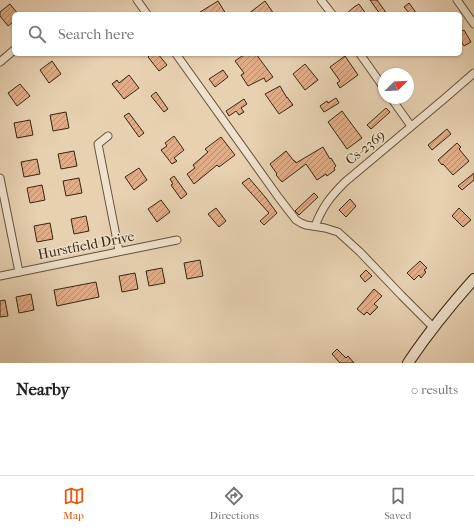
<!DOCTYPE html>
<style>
:root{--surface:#fff;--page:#f6f6f6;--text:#222;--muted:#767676;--line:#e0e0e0;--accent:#ea580c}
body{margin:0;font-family:"IM FELL French Canon",serif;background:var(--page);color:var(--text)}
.compass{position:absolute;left:378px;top:68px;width:36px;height:36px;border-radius:50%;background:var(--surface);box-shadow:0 1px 3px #0004;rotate:66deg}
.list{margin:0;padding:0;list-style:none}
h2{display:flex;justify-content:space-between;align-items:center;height:52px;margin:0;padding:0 16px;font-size:17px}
h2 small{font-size:13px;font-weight:400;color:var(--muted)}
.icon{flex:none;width:22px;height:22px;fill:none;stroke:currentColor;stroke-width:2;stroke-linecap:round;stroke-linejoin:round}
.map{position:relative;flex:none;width:474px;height:363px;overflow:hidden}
.search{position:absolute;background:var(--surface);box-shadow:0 1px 3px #0004;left:12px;right:12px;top:12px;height:44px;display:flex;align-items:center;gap:10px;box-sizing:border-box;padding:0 14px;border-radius:6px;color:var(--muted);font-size:15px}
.sheet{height:112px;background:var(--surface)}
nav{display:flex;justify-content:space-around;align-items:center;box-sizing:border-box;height:56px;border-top:1px solid var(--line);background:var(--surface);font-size:11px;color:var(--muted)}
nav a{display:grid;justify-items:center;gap:2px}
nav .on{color:var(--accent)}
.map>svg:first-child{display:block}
.building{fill:url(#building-hatch);stroke:#3a260f}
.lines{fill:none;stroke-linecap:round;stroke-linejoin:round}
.minor-casing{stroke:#655138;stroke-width:9}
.secondary-casing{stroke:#3a260f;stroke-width:12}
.minor{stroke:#efe1cc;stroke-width:7}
.secondary{stroke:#efe1cc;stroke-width:10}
.labels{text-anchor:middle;stroke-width:3;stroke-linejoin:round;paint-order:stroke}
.street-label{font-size:14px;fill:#3a260f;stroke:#efe1cc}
</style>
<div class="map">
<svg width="474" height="363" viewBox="0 0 474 363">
<defs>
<pattern id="building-hatch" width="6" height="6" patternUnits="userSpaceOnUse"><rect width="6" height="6" fill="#e0ad88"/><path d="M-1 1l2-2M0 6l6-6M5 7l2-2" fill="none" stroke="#b78d6e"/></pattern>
</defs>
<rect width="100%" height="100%" fill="#e7d1b1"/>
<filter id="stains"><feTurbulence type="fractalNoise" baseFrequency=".005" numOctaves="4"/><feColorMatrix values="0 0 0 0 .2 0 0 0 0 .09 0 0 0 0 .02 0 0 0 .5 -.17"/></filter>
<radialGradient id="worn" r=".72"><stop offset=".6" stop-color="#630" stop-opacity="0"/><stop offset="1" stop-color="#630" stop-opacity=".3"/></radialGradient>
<g class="building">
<path d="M370 0H377L387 14H380Z"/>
<path d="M218 1 226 14H197Z"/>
<path d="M265 1 274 14H248Z"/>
<path d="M409 3 417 14H410L404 7Z"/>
<path d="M10 4 18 14H14V21L8 26 0 16V12Z"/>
<path d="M359 4 366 14H346L354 7Z"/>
<path d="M464 30 471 42 464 46 460 40V32Z"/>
<path d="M151 54H158L167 65 159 71 148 57Z"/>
<path d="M245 54H256L273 77 266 82 264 78 248 86 241 75 244 73 235 61Z"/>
<path d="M345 56 358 75 340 88 337 83 340 81 330 67Z"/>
<path d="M52 61 61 74 49 83 40 70Z"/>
<path d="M305 64 318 80 305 90 293 74Z"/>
<path d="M223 70 228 77 215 87 209 79Z"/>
<path d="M129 75 139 88 124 99 112 84 117 80 119 83Z"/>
<path d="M20 84 30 96 17 106 8 93Z"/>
<path d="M280 86 287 98V97L293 105 279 114 265 94Z"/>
<path d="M156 92 168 109 164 112 151 96Z"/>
<path d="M336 98 339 103 324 112 320 106 327 101 328 103Z"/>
<path d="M244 99 247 104 241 108 244 112 239 115 236 111 229 116 226 111Z"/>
<path d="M386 108 390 112 371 129 367 125Z"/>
<path d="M342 111 362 138 347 149 328 122Z"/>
<path d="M66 112 69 128 53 131 50 115Z"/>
<path d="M129 113 144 133 139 137 124 116Z"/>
<path d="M30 120 33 135 17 138 14 123Z"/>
<path d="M447 129 451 134 432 150 428 145Z"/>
<path d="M174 136 184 150 174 158 177 161 172 164 161 150 167 146 165 143Z"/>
<path d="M221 137 235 155 219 167 217 165 194 184 187 174 195 168 193 165 208 152 205 149Z"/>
<path d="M457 143 461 147 459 149 469 161 453 175 443 164 442 165 438 160Z"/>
<path d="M323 147 330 159 331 158 336 166 334 168 335 170 327 176 326 174 317 180 306 164 282 182 276 175 277 174 270 164 286 151 294 161H295L296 163Z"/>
<path d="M74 151 77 166 61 169 58 154Z"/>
<path d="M37 159 40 174 24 177 21 162Z"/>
<path d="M139 168 147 180 134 190 125 177Z"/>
<path d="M474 173V180L462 190 458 186Z"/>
<path d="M174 176 187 194 181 199 171 185 173 184 170 179Z"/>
<path d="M79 178 82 193 66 196 63 181Z"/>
<path d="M249 178 266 198 277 213 264 225 260 221 269 213 242 183Z"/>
<path d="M42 185 45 200 30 203 27 188Z"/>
<path d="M314 193 318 197 299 215 295 211Z"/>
<path d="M350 199 356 206 346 217 339 210Z"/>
<path d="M161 200 170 212 157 222 148 209Z"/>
<path d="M216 208 226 221 219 227 208 214Z"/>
<path d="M459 208 471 220 463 227 452 216Z"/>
<path d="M86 216 89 231 74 234 71 219Z"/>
<path d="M50 223 53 239 37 242 34 226Z"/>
<path d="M200 260 203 276 187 279 184 263Z"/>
<path d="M420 261 427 268 424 270 426 272 421 278 419 275 414 280 407 273Z"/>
<path d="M162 268 165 283 149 286 146 271Z"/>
<path d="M366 270 372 276 365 282 360 276Z"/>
<path d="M135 273 138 289 122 292 119 276Z"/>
<path d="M96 282 99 297 57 306 54 290Z"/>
<path d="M374 289 382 296 374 304 378 307 370 315 367 312 364 315 357 309Z"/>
<path d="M31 294 34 310 19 313 16 297Z"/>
<path d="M5 300 8 316 0 317V301Z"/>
<path d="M337 349 346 358 348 356 354 363H340L332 354Z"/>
</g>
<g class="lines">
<defs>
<g id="minor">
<path d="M137 0 147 14"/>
<path d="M321 0 332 14"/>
<path d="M457 0 474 24"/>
<path d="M176 54 279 198 296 220 301 223 306 225 325 228 338 232 360 252 402 296 433 327"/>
<path d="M360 54 384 88"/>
<path d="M0 62 14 50"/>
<path d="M391 98 411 126"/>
<path d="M108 136 98 144 119 251"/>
<path d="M0 178 19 272"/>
<path d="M315 226C323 206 330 197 345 182L444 99 474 73"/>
<path d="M0 276 177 240"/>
</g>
<path id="secondary" d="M408 363C428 333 450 306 474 279"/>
</defs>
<use href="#minor" class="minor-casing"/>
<use href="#secondary" class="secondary-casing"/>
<use href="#minor" class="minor"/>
<use href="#secondary" class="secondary"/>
</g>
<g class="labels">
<g class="street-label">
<text transform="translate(365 147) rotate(-39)" y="5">Cs-2369</text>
<text transform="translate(86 245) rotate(-11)" y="5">Hurstfield Drive</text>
</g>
</g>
<rect width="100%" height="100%" filter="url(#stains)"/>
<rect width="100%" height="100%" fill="url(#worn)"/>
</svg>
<svg class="compass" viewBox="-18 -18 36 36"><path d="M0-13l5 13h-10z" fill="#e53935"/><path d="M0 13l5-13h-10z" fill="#767676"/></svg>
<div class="search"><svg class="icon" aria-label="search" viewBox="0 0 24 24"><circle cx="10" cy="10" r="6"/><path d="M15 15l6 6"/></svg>Search here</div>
</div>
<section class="sheet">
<h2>Nearby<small>0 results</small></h2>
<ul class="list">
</ul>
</section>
<nav>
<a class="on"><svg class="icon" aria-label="map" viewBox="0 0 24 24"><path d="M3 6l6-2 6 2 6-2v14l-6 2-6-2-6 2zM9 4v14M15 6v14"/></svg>Map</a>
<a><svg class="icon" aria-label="directions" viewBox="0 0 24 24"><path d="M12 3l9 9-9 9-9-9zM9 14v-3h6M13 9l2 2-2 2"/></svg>Directions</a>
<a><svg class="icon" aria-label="saved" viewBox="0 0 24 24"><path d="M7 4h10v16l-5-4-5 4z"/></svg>Saved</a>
</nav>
